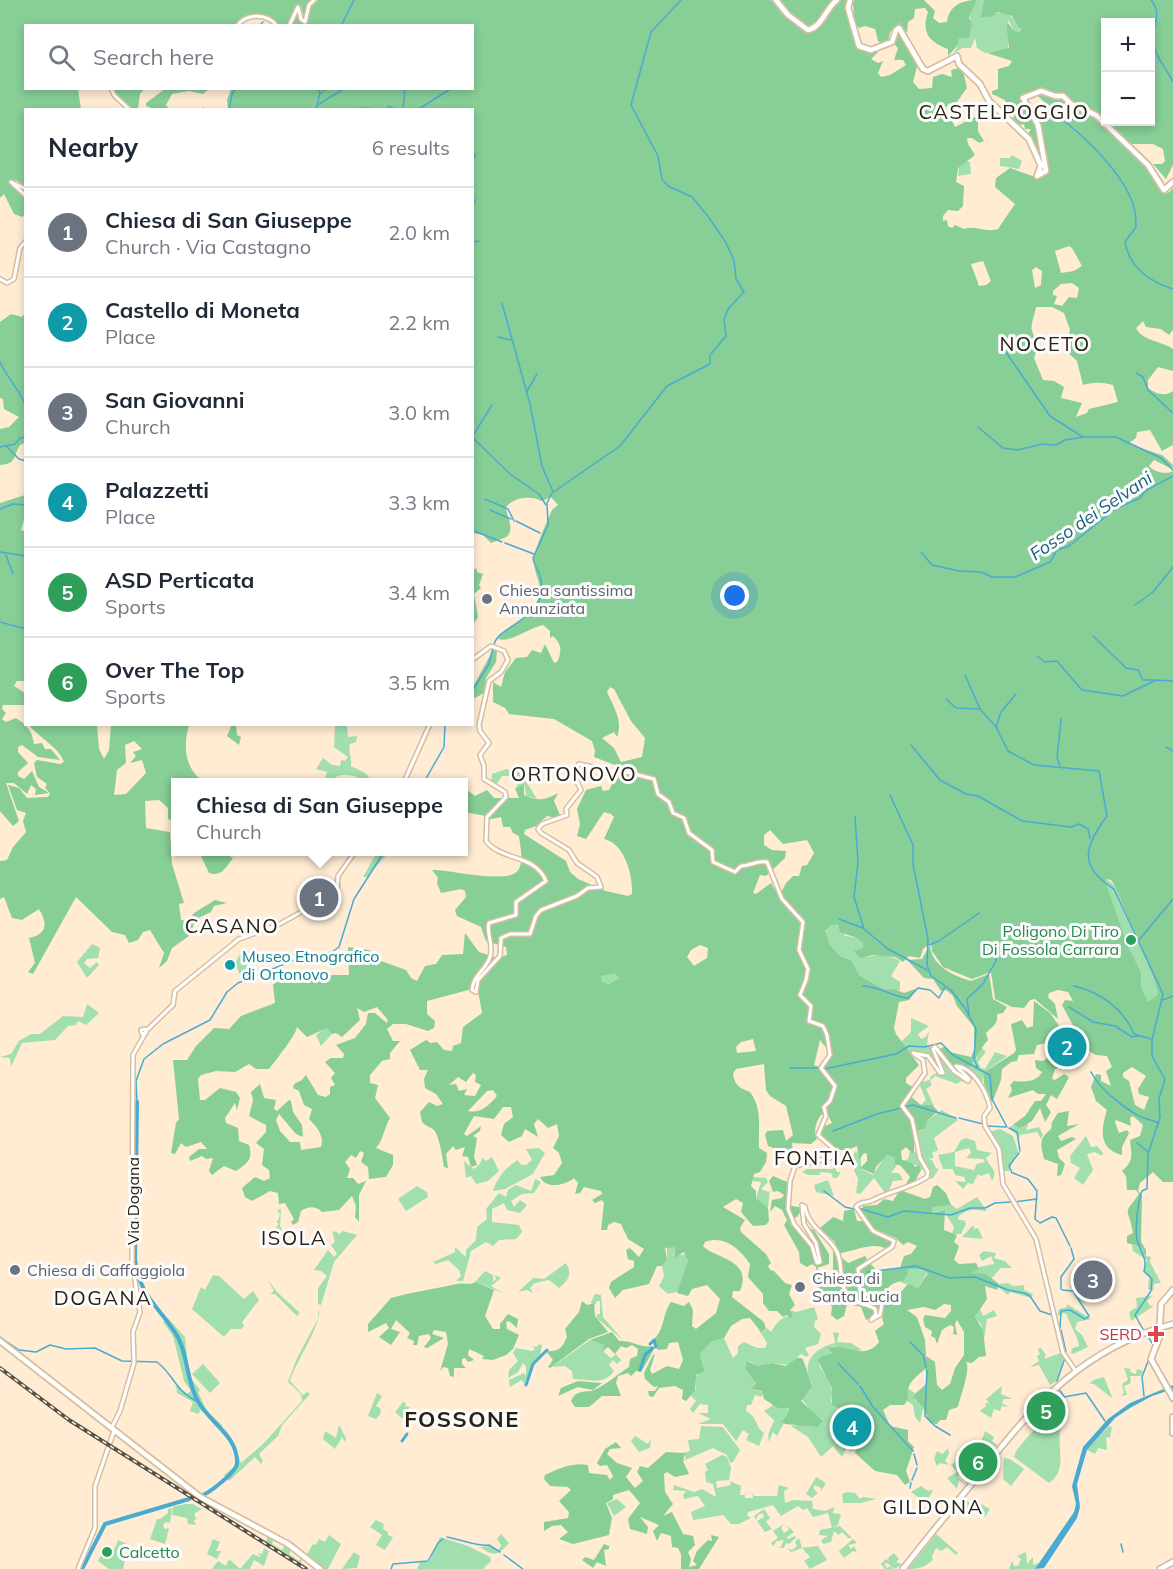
<!DOCTYPE html>
<meta charset="utf-8">
<style>
:root{--surface:#fff;--page:#f6f6f7;--text:#1f2937;--muted:#747a83;--line:#e0e1e3;--accent:#7c3aed}
body{margin:0;font-family:Mulish,sans-serif;background:var(--page);color:var(--text)}
.controls{position:absolute;right:18px;top:18px;display:grid;overflow:hidden;border-radius:0px;box-shadow:0 3px 9px #0003}
.controls button{width:54px;height:54px;display:grid;place-items:center;padding:0;border:0;border-bottom:2px solid var(--line);background:var(--surface);color:var(--text);font:30px sans-serif}
.you{position:absolute;left:735px;top:596px;width:21px;height:21px;margin:-15px;border:4px solid #fff;border-radius:50%;background:#1a73e8;box-shadow:0 0 0 9px #1a73e833}
.badge{display:grid;place-items:center;width:39px;height:39px;border-radius:50%;background:var(--accent);color:#fff;font-size:20px;font-weight:700}
.pin{position:absolute;translate:-50% -50%;border:3px solid #fff;box-shadow:0 2px 6px #0006}
.popup{position:absolute;left:171px;top:778px;width:297px;height:78px;box-sizing:border-box;display:grid;place-content:center;border-radius:0px;background:var(--surface);filter:drop-shadow(0 2px 4px #0005);font-size:20px;white-space:nowrap;color:var(--muted)}
.popup b{font-size:22px;color:var(--text)}
.popup::after{content:'';position:absolute;left:50%;top:100%;margin-left:-12px;border:12px solid transparent;border-top-color:var(--surface)}
.list{margin:0;padding:0;list-style:none}
h2{display:flex;justify-content:space-between;align-items:center;height:78px;margin:0;padding:0 24px;font-size:26px}
h2 small{font-size:20px;font-weight:400;color:var(--muted)}
.list li{display:grid;grid-template-columns:39px 1fr auto;gap:18px;align-items:center;box-sizing:border-box;height:90px;padding:0 24px;border-top:2px solid var(--line)}
.list b{display:block;font-size:22px;white-space:nowrap}
.list p{margin:0;font-size:20px;white-space:nowrap;color:var(--muted)}
.list em{font-size:20px;font-style:normal;color:var(--muted)}
.icon{flex:none;width:33px;height:33px;fill:none;stroke:currentColor;stroke-width:2;stroke-linecap:round;stroke-linejoin:round}
.map{position:relative;flex:none;width:1173px;height:1569px;overflow:hidden}
.search{position:absolute;background:var(--surface);box-shadow:0 3px 9px #0003;left:24px;top:24px;width:450px;height:66px;display:flex;align-items:center;gap:15px;box-sizing:border-box;padding:0 21px;border-radius:0px;color:var(--muted);font-size:22px}
.panel{position:absolute;background:var(--surface);box-shadow:0 3px 9px #0003;left:24px;top:108px;width:450px;height:618px;border-radius:0px}
.map>svg:first-child{display:block}
.green{fill:#a2dfaf;fill-rule:evenodd}
.forest{fill:#87ce97;fill-rule:evenodd}
.water{fill:#4aabd2}
.lines{fill:none;stroke-linecap:round;stroke-linejoin:round}
.stream{stroke:#4aabd2;stroke-width:1.5}
.canal{stroke:#4aabd2;stroke-width:3}
.river{stroke:#4aabd2;stroke-width:4}
.minor-casing{stroke:#d6bfa0;stroke-width:6}
.major-casing{stroke:#d6bfa0;stroke-width:8}
.minor{stroke:#fff;stroke-width:3}
.major{stroke:#fff;stroke-width:4.5}
.rail-casing{stroke:#5b5142;stroke-width:4}
.rail{stroke:#fcfcfc;stroke-width:1.5;stroke-dasharray:4.5;stroke-linecap:butt}
.worship-dot{fill:#6b7280;stroke:#fcfcfc;stroke-width:2}
.leisure-dot{fill:#2e9e5b;stroke:#fcfcfc;stroke-width:2}
.culture-dot{fill:#0f9aa8;stroke:#fcfcfc;stroke-width:2}
.health-dot{fill:#e0444e;stroke:#fcfcfc;stroke-width:2}
.labels{text-anchor:middle;stroke-width:6;stroke-linejoin:round;paint-order:stroke}
.worship-label{font-size:16px;fill:#5b616d;stroke:#fcfcfc;text-anchor:start}
.leisure-label{font-size:16px;fill:#27864d;stroke:#fcfcfc;text-anchor:end}
.culture-label{font-size:16px;fill:#0d838f;stroke:#fcfcfc;text-anchor:start}
.street-label{font-size:16px;fill:#292115;stroke:#fcfcfc}
.health-label{font-size:16px;fill:#be3a42;stroke:#fcfcfc;text-anchor:end}
.water-label{font-size:18px;font-style:italic;fill:#15607b;stroke:#fcfcfc}
.quarter-label{font-size:20px;letter-spacing:1.5px;fill:#292115;stroke:#fcfcfc}
.district-label{font-size:22px;font-weight:bold;letter-spacing:1.5px;fill:#292115;stroke:#fcfcfc}
</style>
<div class="map">
<svg width="1173" height="1569" viewBox="0 0 1173 1569">
<rect width="100%" height="100%" fill="#ffecd3"/>
<g class="green">
<path d="M977 0H984L983 17C988 17 992 14 997 13 1008 11 1021 22 1020 32L1013 30 1009 21 1005 22 1009 29 1008 49 985 53 977 48 975 38 971 48H963L953 53 958 46V39L967 38C971 30 971 23 970 16Z"/>
<path d="M1012 155 1022 161 1019 169 1000 166V158H1010Z"/>
<path d="M965 161 970 162 971 174 958 176 959 166Z"/>
<path d="M335 725H347L348 737 357 736 356 742 350 744C348 752 352 758 351 766 357 770 370 772 370 782 361 781 357 774 343 775 333 775 333 785 319 779L325 778 327 772 316 769 323 758 332 765 340 766 341 760 345 761 348 757 334 747Z"/>
<path d="M506 769 521 773 537 799 526 796 525 786 516 787 520 782 512 776H502L496 785 491 782 492 774Z"/>
<path d="M377 852H389L367 877H363Z"/>
<path d="M1107 879 1115 886 1155 982 1158 994 1148 1002 1141 987V972L1127 944 1104 881Z"/>
<path d="M832 925H836L845 936 855 937 863 943V948L854 952 869 957C876 953 894 956 900 961L891 976 900 982V990H885L859 975 852 961 840 956 830 945 825 932Z"/>
<path d="M92 944 100 948 98 958 87 959 84 963 90 968 97 962 99 965 87 978 77 962Z"/>
<path d="M243 950H248L250 971 240 975 235 963Z"/>
<path d="M615 972 619 978 609 984 601 981 600 976Z"/>
<path d="M87 1004 99 1013 86 1025 78 1021 76 1025 68 1026 55 1040 22 1043 11 1067 10 1058 0 1057 11 1054 19 1041 31 1034H40L63 1016 83 1017Z"/>
<path d="M911 1018 929 1026 918 1034 921 1039 926 1037 929 1031 927 1045 931 1047 941 1072 930 1056 914 1050 910 1054 901 1042 911 1032Z"/>
<path d="M327 1027 332 1034 321 1046 316 1035Z"/>
<path d="M981 1047 986 1052 978 1062 981 1068 985 1069 995 1052 1007 1056 983 1073 982 1086 968 1069 976 1060Z"/>
<path d="M935 1048 949 1069 969 1084 961 1081 957 1084 935 1076 930 1081 932 1085 926 1089 934 1106 921 1105 926 1100 919 1083 930 1080 931 1076 938 1072 944 1073Z"/>
<path d="M942 1110 958 1120 934 1138 938 1150 932 1153 934 1157 929 1160H932L936 1168 939 1169 932 1179 929 1178 928 1167 920 1158 916 1130 921 1131 928 1120Z"/>
<path d="M1029 1121 1026 1130 1039 1127 1043 1135 1041 1139 1037 1132 1020 1135 1018 1143 1017 1135 1009 1128 1014 1124Z"/>
<path d="M1000 1129 1013 1136 1019 1154 1015 1156 1009 1171H1003L1000 1151 989 1132Z"/>
<path d="M1086 1136 1091 1147 1097 1146 1103 1153 1102 1156 1095 1152 1087 1154 1093 1170 1083 1185 1074 1178 1080 1168 1071 1163 1070 1156Z"/>
<path d="M966 1138 975 1141 977 1150 992 1153 986 1158C989 1167 999 1170 992 1181L989 1173 980 1176 978 1174 973 1184 968 1183 963 1189 955 1181 966 1182 964 1177 955 1175 953 1169H943L938 1155 954 1152 961 1140ZM969 1148 971 1153 966 1158 983 1159 985 1162 977 1164 974 1170 955 1166V1152Z"/>
<path d="M539 1148 545 1153 533 1174 505 1189 493 1191C497 1178 507 1166 518 1160L521 1165H526L532 1160 526 1149Z"/>
<path d="M856 1151 861 1159V1169L873 1175 886 1155 895 1158 897 1165 891 1173H899L903 1180 893 1181 889 1191 885 1193 874 1178 860 1194 856 1193 858 1179 854 1170 858 1165 852 1156Z"/>
<path d="M910 1152H916L925 1168 921 1170V1167L903 1161 908 1159Z"/>
<path d="M492 1157 499 1171 488 1181 476 1184 471 1176 466 1178 464 1161 474 1169 480 1164 482 1158 486 1161Z"/>
<path d="M833 1164 837 1172H841L837 1178H833L831 1173 821 1172 819 1175H808L802 1172 807 1169H833Z"/>
<path d="M753 1177 766 1178 768 1182 761 1189 769 1192 770 1189 768 1208 756 1198 761 1182 752 1181Z"/>
<path d="M535 1179 541 1182 534 1193 522 1194 511 1201 514 1207 520 1200 527 1205 520 1213 507 1210 504 1203 492 1209V1222L519 1225 522 1232 516 1239 499 1240 493 1246 486 1242 471 1251 463 1281H456L461 1276 459 1270 448 1260 436 1264 448 1272 433 1262 455 1252V1247L466 1257V1250L476 1240 477 1227 487 1219 486 1209 499 1193 506 1197 508 1190 516 1185 531 1191Z"/>
<path d="M828 1180 834 1196 816 1192 814 1185Z"/>
<path d="M417 1186 427 1192 428 1197 406 1211 398 1199Z"/>
<path d="M977 1197 987 1211C975 1210 971 1207 959 1216L958 1220H964L966 1224 961 1234H952L954 1227 943 1210 932 1213V1207L949 1203 957 1209Z"/>
<path d="M281 1209 280 1226 284 1234 283 1240 290 1244 276 1246 274 1241 276 1234 272 1232 279 1224 276 1221H278L280 1214 277 1210Z"/>
<path d="M973 1225 974 1229 978 1228 983 1239 962 1237Z"/>
<path d="M332 1231 339 1233 337 1236 343 1231 357 1235 334 1262 321 1305 318 1304V1288L327 1276 321 1271 314 1270 328 1250 334 1257 337 1254 331 1245 335 1242Z"/>
<path d="M1132 1245 1141 1247 1146 1256 1151 1257 1150 1262 1161 1283 1154 1284 1153 1291 1148 1289 1149 1277 1143 1272 1147 1260 1133 1251Z"/>
<path d="M667 1247H675L673 1256 687 1254 688 1264 679 1291 668 1294 659 1286 664 1276 662 1266 667 1260Z"/>
<path d="M984 1251 996 1253 994 1258 1005 1261 1012 1268H1001L991 1279 982 1274 973 1275 971 1271 979 1267 994 1264 991 1256 982 1261 979 1255Z"/>
<path d="M566 1263C573 1275 568 1280 559 1288L549 1280 535 1283 530 1288 533 1293 527 1290 518 1292 533 1278 544 1279Z"/>
<path d="M908 1269 928 1271 918 1288 900 1282 904 1281Z"/>
<path d="M485 1271 493 1275V1282L496 1279 495 1275 501 1278 491 1286 503 1293 475 1282Z"/>
<path d="M213 1275 219 1276 244 1299 253 1291 259 1300 242 1322 244 1326 241 1329H231L224 1337 192 1309 201 1287 205 1290Z"/>
<path d="M268 1280 277 1292 300 1313 297 1316 275 1294H270L274 1291Z"/>
<path d="M1008 1283 1013 1286 1024 1285V1290L1033 1294 1031 1298 1010 1292 1008 1295 998 1287 999 1284Z"/>
<path d="M1082 1286 1087 1292 1081 1291 1083 1296 1096 1297 1090 1301 1081 1299 1088 1307 1077 1298 1078 1292 1073 1290Z"/>
<path d="M595 1294 601 1295 603 1317 623 1340 598 1319 596 1315 600 1314V1301H597L595 1305 591 1302Z"/>
<path d="M1152 1296 1147 1301 1150 1306 1154 1305 1152 1307 1131 1321 1129 1312 1137 1307 1136 1298Z"/>
<path d="M1067 1304 1091 1319 1077 1322 1075 1329 1082 1335 1088 1347 1073 1354 1070 1352 1073 1350 1070 1349 1079 1346C1078 1336 1070 1326 1067 1315L1064 1313 1057 1316 1059 1309 1067 1307Z"/>
<path d="M814 1307 818 1319 815 1321 814 1327 821 1334 818 1344 805 1348 809 1355 806 1357 801 1354 789 1365 772 1363 757 1366 749 1361 745 1365 756 1382 751 1389 763 1392 762 1397 755 1395 751 1405H747L746 1411C758 1417 755 1427 764 1433L759 1446 746 1440 749 1434 743 1430 736 1441 723 1424H698L711 1419 698 1413H708V1405L700 1404 693 1413 690 1409 696 1401 691 1396 696 1389 695 1377 705 1369 700 1354 711 1342 724 1338 733 1358 738 1353V1346L744 1342 757 1348H765L767 1343 759 1330 765 1331 767 1328 771 1332C777 1322 781 1317 793 1315L790 1310 796 1312Z"/>
<path d="M980 1309 983 1316 994 1310 997 1316 987 1319 984 1339 981 1324 975 1318Z"/>
<path d="M318 1311H319C320 1328 296 1361 290 1381L303 1395 307 1392 310 1394 282 1425 278 1436 259 1454 263 1461 261 1464 255 1457 229 1481 224 1475 234 1467C238 1455 230 1440 221 1432L224 1428 232 1439 241 1463 263 1444 302 1401 301 1394 288 1382 297 1358 318 1319Z"/>
<path d="M168 1318 185 1337 189 1376 200 1390 198 1392 207 1411 223 1426 219 1430 201 1410 198 1414 190 1411 193 1402 177 1393 176 1385 187 1394 191 1391 184 1381 173 1336 163 1322Z"/>
<path d="M833 1332 839 1333 837 1342 851 1343 862 1350 851 1352 834 1346 829 1348 832 1353 820 1357 819 1365C825 1377 836 1387 831 1401 838 1412 854 1418 861 1431L860 1440 849 1443 856 1452 846 1449 842 1457 833 1446 821 1457 808 1437 791 1426 804 1424 812 1427 822 1419 815 1416 801 1398 812 1384C801 1363 812 1349 835 1343Z"/>
<path d="M590 1340 604 1345V1352L611 1358 616 1354 621 1360 617 1364 613 1360 609 1365 614 1371C604 1386 588 1379 573 1379L572 1371 565 1366 552 1367Z"/>
<path d="M540 1344 542 1345 540 1356 533 1364 524 1384 522 1380 510 1387 509 1380 524 1373 526 1376V1366L523 1363 518 1372 508 1378 509 1370 518 1361 513 1353 516 1348 532 1351 535 1349 532 1345 536 1347Z"/>
<path d="M1040 1347 1046 1355 1044 1359 1061 1353 1064 1358 1057 1381 1050 1385 1039 1365 1030 1367 1039 1361 1037 1356 1040 1354 1038 1350Z"/>
<path d="M203 1364 220 1383 210 1393 192 1374Z"/>
<path d="M1124 1368 1131 1369 1130 1372 1136 1374 1137 1369 1143 1371 1141 1376H1130L1131 1383 1124 1386 1127 1395 1121 1396 1124 1393 1122 1384 1128 1380Z"/>
<path d="M1104 1377 1112 1397V1398L1094 1384H1090L1093 1380Z"/>
<path d="M1002 1386 1001 1394 1012 1399H1004L1002 1403 1009 1407 1002 1406 1000 1411 994 1409 991 1418 980 1411 986 1406 985 1403H989L986 1399Z"/>
<path d="M907 1388 915 1393 914 1399 923 1408 920 1423 915 1417 913 1405 907 1401Z"/>
<path d="M377 1393 382 1396 376 1406 380 1408 381 1413 376 1419 368 1416Z"/>
<path d="M403 1402 406 1403 405 1406 410 1407 407 1411 413 1414 404 1420 395 1412Z"/>
<path d="M772 1402 778 1408 786 1407 790 1412 777 1436 773 1432 769 1442 768 1435 774 1420 764 1411 772 1406Z"/>
<path d="M1046 1410 1062 1425C1054 1443 1070 1469 1049 1483L1014 1457 1016 1451 1041 1421Z"/>
<path d="M339 1425 346 1438 345 1442 342 1437 335 1449 323 1439 325 1431 336 1438Z"/>
<path d="M701 1426 723 1427 740 1450 733 1462 730 1463 727 1455 713 1448 683 1461 686 1458 683 1453 690 1451 688 1440 699 1439Z"/>
<path d="M1109 1426 1112 1427 1110 1438 1106 1437 1107 1450 1098 1448 1095 1454 1087 1450Z"/>
<path d="M985 1431 994 1437 992 1441 997 1445 992 1451 980 1445Z"/>
<path d="M635 1436 648 1444 651 1439 650 1448 639 1452 631 1441Z"/>
<path d="M948 1448 949 1454 945 1461 949 1465 940 1463 937 1466 934 1459 937 1451 943 1454Z"/>
<path d="M722 1455 727 1457 731 1468 729 1480 716 1481 717 1488 731 1485 730 1481 741 1486 740 1495H745V1498H753L752 1492 754 1496H777L779 1485 789 1488 784 1491 785 1503 793 1500 812 1501 813 1509 825 1511 834 1507 833 1513 841 1514 838 1525 832 1528 828 1513 813 1517 807 1508 803 1510 798 1506 781 1516 773 1505 748 1512 747 1515 751 1518 739 1524H731L723 1515 693 1520 691 1512 705 1506 698 1496 684 1499 683 1495 686 1491 673 1490 674 1485 694 1492 702 1489 716 1497 713 1484 706 1482 705 1472 708 1470 705 1464Z"/>
<path d="M1004 1458 1010 1459 1024 1469 1011 1486 1003 1479Z"/>
<path d="M957 1460 966 1470 961 1471 958 1477 966 1485 959 1480 957 1489 947 1478 957 1472 951 1465Z"/>
<path d="M816 1477 826 1483 821 1491V1488L815 1485 813 1488 818 1493 812 1498 806 1494Z"/>
<path d="M921 1486 928 1491 933 1490 926 1503 911 1492Z"/>
<path d="M847 1492 855 1493 860 1499 863 1497 876 1499 861 1503H843L842 1494Z"/>
<path d="M965 1498 974 1508 979 1503 990 1509 985 1517 968 1508 962 1501Z"/>
<path d="M617 1499 626 1507 614 1516 607 1503Z"/>
<path d="M185 1504H193L202 1509 195 1513V1518L198 1517 194 1521 196 1525 188 1524 187 1518 172 1515 173 1507Z"/>
<path d="M172 1508 170 1523 165 1522 163 1526 165 1529 169 1528 165 1544 150 1539 157 1519H160L168 1513V1509Z"/>
<path d="M764 1509 770 1518 766 1522 772 1529 765 1532 757 1521 764 1517 763 1513 758 1515 756 1520 754 1516Z"/>
<path d="M376 1520 384 1524 383 1529 388 1532V1535L393 1537 385 1550 376 1545 382 1535 370 1527Z"/>
<path d="M784 1524 781 1528 784 1533 789 1530 787 1525 794 1532 787 1537 788 1539 795 1536 796 1538 789 1544 786 1543 784 1548H780L784 1540 777 1541 773 1546 771 1543 778 1538 773 1531Z"/>
<path d="M840 1526 852 1538H848L842 1532 838 1535 834 1531 831 1542 823 1544 821 1540 828 1536 819 1535 820 1530Z"/>
<path d="M501 1534 509 1543C498 1556 494 1557 480 1547L489 1546 498 1551 501 1545 497 1539Z"/>
<path d="M936 1534 958 1553 956 1555 947 1547 941 1551 936 1548 932 1556 933 1560C924 1567 920 1569 908 1569Z"/>
<path d="M329 1535 341 1544 328 1569H322L306 1556 313 1544 316 1545 319 1539 325 1542Z"/>
<path d="M268 1536 274 1538 272 1544 282 1550 286 1544 292 1548 289 1554 299 1561 302 1557 301 1563 309 1569 259 1539 266 1541Z"/>
<path d="M440 1537 468 1546 490 1557 491 1561 483 1569H417L420 1562H429Z"/>
<path d="M799 1538 802 1548 818 1546 827 1560 810 1569 804 1561 810 1557 802 1548 791 1552 787 1548 792 1550 797 1546 795 1542Z"/>
<path d="M213 1539 220 1542 216 1551H221L217 1559 207 1554Z"/>
<path d="M853 1539 857 1543 848 1545 851 1549 854 1546 857 1552 853 1551 844 1558 839 1551Z"/>
<path d="M118 1540 127 1544 123 1553 126 1556 123 1569H109L98 1561 106 1546 114 1550Z"/>
<path d="M264 1548 269 1551 264 1566 254 1560 250 1569H240L253 1554 261 1557 258 1553 262 1554Z"/>
<path d="M354 1552 360 1556 357 1568 342 1569Z"/>
<path d="M1026 1552 1027 1564 1033 1557V1565L1040 1563 1035 1569H1009L1012 1561 1014 1566H1018L1021 1559 1017 1556Z"/>
<path d="M894 1553 899 1559 896 1562 902 1564 895 1569 887 1563 884 1564 887 1568 891 1566 893 1569H885L881 1564 886 1559 889 1561 888 1558Z"/>
<path d="M229 1559 240 1569H212L218 1561 226 1566Z"/>
</g>
<g class="forest">
<path d="M0 0H311L305 20 301 7 297 6 288 25H278C268 11 245 10 235 26H26V88L78 89 81 109 26 110 25 186 16 180 8 182 25 197V215L22 217 14 214 4 194 0 198Z"/>
<path d="M318 0H771L782 14 809 32 816 30 840 0H847L846 9 855 46 863 51 878 52 871 59 878 63 883 61 878 73 881 77 890 75 906 65 903 60H894L898 48 895 45 898 30 918 63 913 82 919 89 932 88 933 77 942 74 952 77 951 70 959 68 964 75 967 88 954 106 949 103 946 108 955 127 975 117 981 118 982 121 978 122V131L984 141 979 143 972 138H967L968 144 975 155 958 168 956 182 964 186 963 206 958 211 948 210 943 216V221L947 220 948 226 952 228 955 225 964 229C975 225 985 233 998 229L1015 204 995 187 996 178 1010 168 1038 178 1046 174 1047 161 1037 116 1046 104 1038 96 1039 93C1090 103 1136 148 1164 192L1168 193 1173 188V330L1169 335 1161 329 1146 327 1143 321 1136 328C1142 341 1162 341 1173 349V371L1158 367 1148 380V388C1156 394 1165 397 1173 391V445L1162 451 1150 430 1137 432 1136 438 1130 442 1131 445 1162 455 1173 465 1172 469 1154 460 1149 466C1154 472 1166 475 1173 471V1182H1163L1153 1172 1140 1183 1138 1191 1142 1195 1141 1242 1146 1250V1256L1141 1247 1127 1243V1236L1133 1233C1128 1205 1122 1217 1139 1194L1136 1190H1127L1126 1176 1122 1171C1135 1160 1131 1154 1130 1140L1140 1136 1143 1125 1133 1116 1130 1118 1131 1126 1116 1120 1115 1122 1119 1133 1127 1130 1129 1133 1122 1147V1155C1098 1149 1101 1129 1107 1110L1096 1101 1091 1087 1096 1074 1101 1075V1081L1111 1086 1106 1071 1112 1067 1107 1056 1096 1055 1074 1042 1075 1029 1062 1005 1065 1000 1073 1001 1068 992 1058 990 1049 993 1048 997 1055 1004 1058 1019 1035 999 1030 1000 1024 1008 1012 1007 995 999 991 972 972 979 943 967 932 951 931 943 923 949 920 958 909 956 903 962 895 957 873 955 860 958 854 951 863 948V943L855 937 841 933 837 925H832L825 931 830 945 840 956 852 961 859 975 885 990 895 989 904 993 918 988 909 1000 899 1002 894 1028 896 1034 919 1065 906 1078V1083L913 1087 910 1096 921 1105H932L938 1111 928 1120 924 1129 914 1132V1152L912 1153 906 1147 901 1151 902 1160 912 1163 915 1167 920 1165 921 1170 914 1183 905 1186 910 1177 901 1166 895 1164V1158L887 1155 876 1167 874 1174 860 1168 867 1161V1154L864 1153 859 1160 857 1146 847 1150H838L821 1138 823 1127 832 1123 826 1111 824 1116 822 1114C816 1120 813 1132 817 1139L811 1144 792 1143 793 1152H784L768 1146 765 1135 767 1131 783 1130 786 1141 793 1135 786 1106 770 1096 766 1090 764 1064 736 1069 733 1074C735 1085 739 1088 750 1092 763 1109 758 1130 759 1148L767 1153 766 1162 760 1172 754 1174 751 1186 756 1191V1198L768 1208 769 1221 766 1225 753 1226 741 1212 743 1203 736 1199 723 1207 745 1220 740 1228 741 1232 766 1254 771 1263 768 1266 770 1270 774 1271 785 1283 792 1285 789 1294 795 1305 790 1310 793 1315 791 1319 787 1315 783 1317 777 1311H769L763 1303V1294L748 1277 750 1264C739 1248 724 1235 705 1242L703 1246C715 1259 753 1259 740 1291H733L732 1297 764 1322 766 1329 761 1332 750 1318 742 1319 731 1326 724 1338 711 1342 700 1354 705 1371 696 1375 695 1391 686 1401 682 1399 683 1390 675 1386 659 1388 653 1397 649 1396 648 1391H655L658 1386 654 1387 645 1379 644 1373 653 1355 655 1354 650 1370 652 1374 667 1366 679 1369 683 1360 678 1342 669 1343 667 1349 658 1350 654 1339C665 1329 662 1314 671 1302L684 1306 689 1302 693 1310 692 1326 696 1329 716 1313 720 1299 707 1285 692 1289 688 1296 677 1293 688 1261 684 1252 674 1258 675 1247 665 1248 667 1260 662 1266H657L649 1284 623 1290 615 1298 609 1288 611 1282 634 1267V1261L628 1259 626 1250 630 1248 639 1257 644 1249 628 1239 621 1224 614 1222 608 1225 607 1230H601L604 1203 602 1200 595 1203 592 1200 602 1194 601 1191 584 1187 580 1193 575 1194 578 1183 574 1178C566 1185 546 1190 540 1177L554 1175 562 1163 559 1153 553 1148 559 1136 557 1124 548 1128 538 1119 534 1124 538 1137 525 1129 522 1136 509 1142 501 1135 504 1124 513 1117 511 1107H503L494 1119 474 1116 464 1134 467 1136 481 1126 480 1131 473 1136 477 1138 474 1157 477 1165 471 1167 468 1157 462 1156 465 1147 456 1150 453 1146 446 1154 448 1168 444 1167C443 1159 439 1135 434 1130 431 1127 425 1126 422 1122L420 1112 429 1102 437 1106 443 1104 436 1094 425 1088 424 1079 428 1070H420L410 1050 426 1040 431 1043 437 1042 444 1050 452 1051 453 1046 461 1043 463 1027 482 1013 478 991 472 989 427 1001V1014L435 1021 434 1028 428 1031 406 1024H393L387 1029 393 1041H400L390 1053V1059L382 1061 370 1075V1083L378 1085 375 1098 390 1118C384 1128 383 1141 376 1148L393 1155V1165L386 1177 369 1179 368 1167 361 1162 364 1153 360 1151 356 1158 351 1155 345 1162 350 1169 347 1178H353L358 1184 366 1181 359 1195V1222L355 1217 356 1206 352 1196 339 1210 322 1212C316 1206 309 1206 301 1211L298 1222 293 1225 291 1222 294 1219 285 1203 279 1204 278 1193 270 1191 252 1201 245 1197 242 1188 255 1177 264 1181 270 1178 269 1170 262 1165 264 1149 256 1143 266 1132V1125L249 1116 253 1100 251 1092 260 1084 264 1098 276 1100 274 1109 277 1111 289 1100 291 1101 293 1112 302 1125 303 1137 296 1134 279 1114 276 1120 280 1131 290 1142H300L301 1150 321 1147C325 1136 316 1126 309 1119L312 1109 304 1105 299 1091 293 1088 294 1084 302 1080 306 1075 318 1095 326 1097 330 1094V1087L335 1085 331 1078 335 1073 325 1062 331 1058H343L344 1054 336 1045 355 1038 366 1024 368 1013H375L387 1023 388 1020 377 1007 364 1012 357 1008 360 1020 342 1037 336 1033 332 1034 327 1028 307 1037 297 1027C296 1035 276 1060 269 1069H256L249 1064 235 1072 216 1071 201 1075 198 1079 200 1100H205L220 1088 236 1092 240 1098 237 1110 235 1103 225 1118 226 1123 238 1128 239 1141 249 1145C253 1159 248 1163 236 1171L224 1166 212 1175 209 1171 213 1158 206 1159 202 1156 190 1161 189 1157 199 1149H207L201 1142 186 1147 181 1143 175 1154 171 1153 176 1123 179 1119 173 1060H187L196 1046 214 1028 229 1029 241 1016 275 1003 273 985 276 982 311 975H349L348 947 369 950 381 961 406 970 411 978 417 981 425 966 436 964 442 955 463 954 465 933 479 952 498 958 507 955 506 947 486 941 481 927 457 916 455 910 466 897 465 891 461 889 441 893 437 883 438 878 432 870C449 869 511 886 519 869 524 859 520 846 519 836L513 833 510 827H503L501 817 487 820 508 798H519L515 788 524 785V795C538 802 545 800 558 793L554 801 560 815 556 818 547 816 536 826 525 830 524 834 566 861 570 872 578 879 606 891 628 896 632 894C633 874 624 843 604 839L614 817 611 814 604 812 586 839 577 836 580 824 577 809 586 790 601 786 603 791 609 790 615 779 626 775 630 767 615 765 594 757 595 751 592 741 554 719 509 714 505 708 493 702V682L501 687 505 672 516 658 527 657 532 650 541 653 545 644 554 663 557 662C562 652 562 644 553 636L550 638V631L543 625C529 628 510 643 498 639 506 624 527 623 535 606 546 586 535 580 534 562 533 551 547 522 552 510L558 505 551 497 542 501C531 495 514 497 506 507 506 516 517 532 504 538 500 540 495 541 491 543L483 535 473 533 472 110 228 109 227 100 231 89 472 88V26L291 25 298 9 301 22 306 23 310 8ZM1069 246 1072 248 1082 266 1074 271 1061 273 1055 251ZM983 261 991 281 986 285 979 286 971 264ZM1036 267 1042 271 1041 285 1035 288 1032 270ZM1072 283 1079 288 1077 298 1069 297 1062 306 1054 304 1057 296 1053 295V291L1061 284ZM1036 307H1052L1064 313 1070 330 1066 351 1077 361 1083 385C1094 382 1101 382 1113 385L1118 402 1089 409 1087 413 1076 417 1082 403 1061 398 1064 387 1054 381 1043 380 1034 358C1040 343 1037 346 1032 331 1030 325 1035 314 1036 307ZM1139 480 1143 482 1139 495 1130 500 1123 489 1126 486 1132 488ZM610 687 614 689 631 721 645 738 642 757 621 762 614 748 602 738 614 732 617 737C623 720 614 708 607 692ZM770 830 783 844 807 840 814 853 807 865 802 866 799 876H793L786 883 779 897 771 883 756 894 753 893 760 875 766 876 785 858 786 851 772 850 764 845V835ZM1107 879 1111 880 1115 886 1155 982 1158 994 1148 1002 1141 987V972L1127 944 1105 881ZM700 945 708 948 707 958 694 966 687 957 691 950ZM615 973 619 978 609 984 601 981V976ZM753 1039 756 1051 737 1053 736 1047 741 1042ZM820 1040 832 1055 822 1068 814 1065ZM1132 1067 1146 1076 1138 1089 1139 1094 1149 1097 1144 1110 1135 1105 1129 1081 1123 1077V1073ZM473 1073 476 1075 475 1082 481 1085 475 1096 464 1095 467 1089 459 1091 456 1084 449 1085 458 1077 466 1082ZM493 1090 497 1096C489 1105 481 1114 468 1111L487 1091Z"/>
<path d="M779 0H835L810 28 780 4Z"/>
<path d="M853 0H924L935 11 933 18 939 23 947 22C949 6 961 0 977 0L969 18 972 23 969 38 958 39V45L948 56V49C929 42 921 32 928 12L925 8 915 9 914 18 908 22 907 33 899 23 890 32 888 41 882 44 878 41 875 29 865 26 859 28 854 22Z"/>
<path d="M984 0H1173V165L1166 179 1153 164H1162L1165 161 1163 149 1153 144H1130L1106 122H1150V22H1106L1105 121 1091 110 1043 88 1022 94 1021 98 1035 118 1042 159 1028 134 1031 129H1025L1024 124 1020 125 1013 119 1015 113 1006 107 1005 100 992 94V91L998 89V69L1009 66 1012 61 987 53 1009 48 1006 20 1013 30 1019 32 1021 30 1012 16 998 12 990 17H981Z"/>
<path d="M112 89H144L140 94 138 109H132Z"/>
<path d="M165 89V88L209 89 203 94 189 91 172 94 166 105 169 109H154L146 106V103Z"/>
<path d="M25 313V443L20 445C13 456 17 464 0 465V429L9 427 19 417 4 409 3 399 0 398V322L11 314 22 317Z"/>
<path d="M25 495V516L21 530 26 532 25 681H17L14 686 25 693V705H3L2 709 6 713 2 719 6 722 16 718C28 726 32 731 34 744L42 743 45 749H51L60 760 38 757 22 745 18 747V752L28 763 18 772V776L24 779 32 771 39 787 49 793 35 795 36 789 31 785 27 794 14 783H6L19 821 13 826 0 811V503Z"/>
<path d="M476 568 477 572 483 574 479 585 481 588 474 594 478 617 473 625V570Z"/>
<path d="M493 650 497 651 496 662 486 678 484 693 473 699 474 685Z"/>
<path d="M232 724 236 725 237 735 241 737 239 745 227 736Z"/>
<path d="M29 725H97L99 749 104 759 109 750 111 725H189C183 746 184 768 204 782H175V822L168 819V808L159 800 145 801 146 828 170 832 172 864 184 903 179 904 181 920 188 921 194 913 215 900 227 903 214 906 211 912 196 919 189 936 172 948 167 961 159 968 164 953 150 930 143 932 138 940 129 943 125 935 112 932 76 897 33 974 28 972 35 963 29 938C47 934 48 924 39 909L22 920 12 918 4 897 0 899V861L7 860 13 847 26 832 23 821 26 813 17 810 8 785 19 788 27 798 48 797 50 793 45 788 47 784 37 777 34 763 37 760 60 764 64 762C58 746 39 738 29 725ZM134 741 142 749 133 752 136 756 130 763 142 760 146 773 126 794 114 795 117 770 126 763 125 745Z"/>
<path d="M463 787 475 796 487 790 494 798H504L486 816 464 812Z"/>
<path d="M199 852H222L233 858C226 867 222 877 209 873Z"/>
<path d="M930 945C931 965 953 976 971 981L989 974 993 999 1007 1007 1003 1013 997 1014C998 1025 993 1026 986 1033L988 1040C979 1049 977 1060 968 1069L955 1065 967 1079 950 1065 940 1049 944 1047 950 1052 971 1057 974 1050V1027L957 1006 953 996 946 990 941 991 933 979 924 978 907 960 922 959Z"/>
<path d="M1034 1001 1050 1013 1062 1030 1051 1042 1037 1045 1034 1054 1019 1055 1017 1061 1011 1062 1002 1069 1001 1080 992 1103 984 1084 983 1073 1014 1053 1016 1050 1011 1024 1022 1020 1027 1028 1033 1026Z"/>
<path d="M1058 1051 1069 1064 1055 1069 1052 1079 1055 1080 1064 1074 1069 1077C1067 1081 1059 1096 1057 1099L1051 1095 1046 1105 1051 1112 1045 1122 1040 1108 1032 1121 1019 1128 1014 1124 1025 1116 1035 1101H1041L1046 1094H1038L1033 1090 1008 1098 1012 1090 1010 1085 1014 1081C1025 1082 1037 1082 1042 1072L1036 1068 1035 1060 1043 1061Z"/>
<path d="M1069 1111 1067 1126 1079 1124 1058 1136 1061 1141 1072 1137 1076 1139 1057 1150 1059 1158 1065 1164 1061 1175 1057 1176 1058 1164 1044 1159C1041 1144 1038 1140 1051 1129L1052 1122 1058 1113Z"/>
<path d="M773 1176 787 1182V1205L803 1208 797 1217 790 1218 791 1226H794L807 1242 811 1233 809 1228 814 1230 829 1254V1264L817 1268 826 1281 833 1277V1249L835 1242 820 1228 833 1217 843 1221 844 1211 854 1209 857 1221H865L870 1228 893 1241 887 1249C874 1241 854 1251 841 1253L840 1256 848 1263 865 1256 867 1259 857 1270C857 1291 863 1295 880 1305L878 1315 866 1320 861 1307 847 1304 844 1316 837 1320 831 1315 832 1306 821 1302 816 1267 812 1264 807 1267 800 1263 799 1252 784 1225 787 1220 782 1210 775 1206 770 1212 772 1200 782 1198 784 1195 778 1191 773 1192 769 1181Z"/>
<path d="M937 1185 946 1193 951 1205 932 1207V1213L945 1210 944 1230 957 1235 954 1242 959 1246 954 1260 959 1264 976 1263 979 1269 971 1273 986 1274 999 1284 997 1290 985 1286 987 1299 975 1317 983 1330 986 1356 979 1357 972 1363 966 1362C971 1369 960 1397 958 1407L949 1410 946 1420H940L937 1424 930 1423 923 1408 913 1397C919 1386 932 1388 925 1369 913 1380 906 1383 908 1399L904 1405H890L883 1410 890 1426 908 1430V1441L914 1447 906 1471 910 1482 905 1485 897 1475 875 1471 855 1453 856 1449 849 1443 860 1440 861 1431 847 1413 832 1405V1388L818 1361 820 1357 832 1353 828 1348C845 1342 864 1362 879 1342L875 1331 884 1324C880 1317 885 1311 883 1303L862 1291 859 1269 869 1262 877 1271 900 1268 904 1256 911 1254 917 1246 908 1242 903 1245 896 1238 872 1228 862 1210 863 1206 877 1205 884 1199 893 1201 900 1190 925 1199 930 1197 933 1187ZM909 1269 923 1270 928 1273 918 1288 908 1284 893 1301 885 1299C886 1286 892 1282 904 1281ZM944 1304 951 1305V1311L945 1318 925 1315 923 1319 925 1327 932 1331 931 1336 935 1338 937 1344 942 1330 950 1325 954 1327 953 1334 957 1335 955 1324 957 1320 964 1332V1355L955 1368 950 1384 942 1390 937 1385 935 1362 926 1356 925 1340 917 1317 907 1310 924 1307 935 1310Z"/>
<path d="M475 1282 494 1290 485 1316 493 1329H500V1324L508 1314 518 1319 517 1328 509 1321 506 1322 507 1329 519 1335 513 1349 506 1355 493 1360 482 1359 484 1356 469 1349 468 1355 474 1360 468 1362 465 1358 462 1359V1364L466 1368H454V1377L450 1376 448 1368 443 1367 440 1371 448 1344 446 1332 434 1330 432 1334 444 1338 427 1348 424 1347 431 1338 429 1334 419 1336 417 1345H413L414 1341 407 1338 410 1333 396 1320 391 1329 400 1332 391 1345 379 1337 389 1328 386 1323 368 1332V1324L391 1298C412 1292 434 1289 457 1284 464 1282 469 1286 475 1282Z"/>
<path d="M582 1301 587 1305 594 1303 595 1316 608 1332 589 1339 550 1368 548 1367 553 1360 546 1351C559 1352 562 1348 567 1337L565 1329 579 1312Z"/>
<path d="M612 1332 619 1341C632 1340 640 1348 652 1346L653 1351 641 1372 636 1371 631 1376 628 1373 618 1376 616 1383 621 1396H602L589 1407H575L571 1401C575 1391 582 1392 591 1391 599 1390 621 1372 629 1367L630 1359 637 1356 638 1349 632 1345 626 1348 621 1346 615 1354 608 1347 603 1351 604 1345 590 1340Z"/>
<path d="M797 1358H802C807 1368 808 1376 812 1386L801 1401 823 1421 817 1427 785 1424 782 1422 789 1412 788 1408H778L764 1399 762 1391 751 1389 756 1383 745 1368 747 1361 757 1366 772 1363 786 1366Z"/>
<path d="M578 1381 602 1383 593 1390 578 1387 558 1396 561 1388Z"/>
<path d="M616 1442 621 1448 610 1449 607 1454 617 1463 632 1468 626 1477 635 1488 643 1481 637 1472 640 1466 648 1468 666 1452 685 1453 683 1461 689 1474 675 1477 667 1472 664 1474 665 1492 673 1504 663 1516 672 1512 683 1534 693 1536 695 1545 688 1552 691 1559 689 1567 697 1565 693 1561 697 1551 708 1540 712 1541 711 1535 719 1537 699 1569H681V1554L678 1548 672 1547 671 1536 661 1533 657 1541 653 1531 659 1525 640 1517 648 1527 647 1534 630 1529 628 1519 640 1503 629 1490 613 1495V1499L606 1503 612 1518 609 1535 573 1544 559 1539 568 1532 561 1525 552 1526 544 1531V1522L568 1518 569 1512 559 1501 571 1490 568 1487 550 1486 544 1479 545 1475C558 1469 573 1462 588 1465L589 1473 607 1475 610 1480 613 1476 607 1465 600 1466 597 1463 605 1449Z"/>
<path d="M604 1544 609 1546V1549L604 1550 606 1566 597 1562 593 1568 582 1560 585 1557 594 1560Z"/>
</g>
<path class="water" d="M1173 1385V1389L1152 1396 1130 1408 1115 1418 1087 1450 1077 1484 1080 1507 1077 1518 1044 1568 1035 1569 1074 1512 1076 1504 1072 1486 1083 1447 1108 1419 1130 1403Z"/>
<g class="lines">
<g class="stream">
<path d="M1151 0C1163 13 1152 27 1153 42 1155 57 1167 69 1173 82"/>
<path d="M259 26 263 22"/>
<path d="M341 26 354 0"/>
<path d="M321 93 328 88"/>
<path d="M319 104 345 88"/>
<path d="M1039 105C1070 119 1126 174 1134 208 1136 214 1136 221 1136 227L1125 242C1129 267 1150 282 1173 289"/>
<path d="M388 106 397 110"/>
<path d="M202 110 203 108"/>
<path d="M229 110 232 94 236 88"/>
<path d="M316 110 320 93 318 88"/>
<path d="M337 110 369 108"/>
<path d="M403 110 405 88"/>
<path d="M417 110 452 88"/>
<path d="M472 151 475 155 472 161"/>
<path d="M472 194 475 202 472 205"/>
<path d="M472 242 479 241"/>
<path d="M502 303 530 404 542 466 553 492"/>
<path d="M498 337 511 340"/>
<path d="M1003 348 1050 416 1083 437"/>
<path d="M0 362C7 378 21 391 26 407"/>
<path d="M1136 373 1143 377 1148 390 1173 413"/>
<path d="M527 391 537 374"/>
<path d="M978 427 1003 448 1018 450 1042 444 1056 445 1065 440 1083 437H1116L1161 458 1173 470"/>
<path d="M472 437 510 474 539 494 546 505"/>
<path d="M472 437 492 405"/>
<path d="M6 446 19 459 26 461"/>
<path d="M0 447 15 444 20 438 26 437"/>
<path d="M485 499 508 509 514 521"/>
<path d="M0 509 13 504 26 505"/>
<path d="M490 510 511 519"/>
<path d="M516 521 540 533"/>
<path d="M472 530 502 542"/>
<path d="M505 543 534 554"/>
<path d="M0 552 26 556"/>
<path d="M921 552 932 565 959 571 981 572 992 577H1015L1050 562 1057 550 1069 546 1115 509 1140 498 1145 491 1173 476"/>
<path d="M6 555 13 574"/>
<path d="M1135 605 1153 592 1173 567"/>
<path d="M0 622 26 629"/>
<path d="M1093 636 1126 668 1138 670 1143 680H1154"/>
<path d="M494 645C497 625 548 620 541 580 540 572 534 566 533 558L548 525 547 503 552 493 620 446 667 386 710 364V355L726 336 724 320 728 309 744 292 736 279 734 260 725 241 707 215 692 197 668 186 662 179 658 156 631 105 651 32 681 0"/>
<path d="M1037 656 1045 662 1057 661 1082 690 1123 696 1156 680 1173 681"/>
<path d="M965 675 980 709 996 727 1008 751 1034 765 1099 771 1107 816C1084 847 1078 866 1114 889L1163 994 1152 1040V1056L1165 1079 1159 1099 1160 1117 1148 1154 1147 1189"/>
<path d="M472 691 489 664 493 648"/>
<path d="M946 699 956 708 980 709"/>
<path d="M996 727 1001 712 1016 694"/>
<path d="M911 745 940 780 966 794 978 796 1022 821 1071 827 1079 824 1088 829 1090 838"/>
<path d="M1166 747 1173 751"/>
<path d="M1060 766 1057 758 1061 719"/>
<path d="M424 782 444 747 445 724"/>
<path d="M890 795 913 845V864L928 939 927 965 931 976 951 990 965 1008 976 1029 974 1058 978 1069 990 1075 992 1099 1007 1127"/>
<path d="M855 816 858 862 854 897 864 929 888 949 927 970"/>
<path d="M839 919 863 928"/>
<path d="M1139 940 1173 899"/>
<path d="M929 945 939 941 979 913"/>
<path d="M863 986C879 986 892 997 908 998L918 988 930 990 939 998 945 987"/>
<path d="M1074 986C1100 992 1124 1009 1134 1034L1151 1039"/>
<path d="M1163 1000 1173 996"/>
<path d="M1069 1007 1093 1022 1115 1026 1132 1037 1138 1036"/>
<path d="M969 1015 967 999 983 984 996 961V947"/>
<path d="M790 1068H819"/>
<path d="M824 1069 896 1054 909 1046 924 1047 941 1043 953 1055 977 1068"/>
<path d="M1091 1072C1100 1089 1120 1105 1137 1115 1143 1119 1151 1119 1159 1123"/>
<path d="M137 1102 136 1081 144 1059 163 1044 210 1020 227 992 238 983 297 959 332 952 339 947 354 899 384 852"/>
<path d="M959 1118 983 1124"/>
<path d="M987 1126 1006 1127"/>
<path d="M1009 1128 1017 1132 1020 1151"/>
<path d="M833 1131 877 1114 913 1105 956 1118"/>
<path d="M1137 1143 1148 1152"/>
<path d="M1012 1173 1009 1166 1019 1153"/>
<path d="M1013 1173 1028 1179 1037 1191 1035 1219 1040 1223 1052 1217 1056 1218 1070 1246"/>
<path d="M1146 1189 1142 1191C1138 1198 1135 1231 1137 1239 1140 1253 1148 1257 1144 1271L1152 1279 1151 1290"/>
<path d="M824 1191 845 1207 854 1209"/>
<path d="M1015 1202 1037 1199"/>
<path d="M858 1208 888 1217 904 1211 951 1215 970 1208H985L995 1203 1011 1202"/>
<path d="M867 1272 916 1266 949 1278 975 1277 1008 1290 1024 1293 1030 1296 1040 1311 1052 1315"/>
<path d="M1061 1289V1277L1074 1259 1071 1248"/>
<path d="M1062 1290 1072 1291"/>
<path d="M1060 1328 1061 1311 1070 1310 1085 1319 1089 1316 1073 1291"/>
<path d="M1061 1330 1066 1352"/>
<path d="M1144 1331 1135 1315 1151 1291"/>
<path d="M1147 1335 1154 1346"/>
<path d="M0 1337 19 1350 36 1352 50 1345 66 1349 95 1348 122 1361 157 1362C175 1376 173 1389 198 1402"/>
<path d="M910 1342 923 1355 926 1367"/>
<path d="M838 1363 858 1384"/>
<path d="M927 1370 925 1416 935 1426 950 1435"/>
<path d="M1057 1381 1065 1358"/>
<path d="M860 1386 873 1407 913 1451"/>
<path d="M1059 1389 1064 1397 1086 1393 1105 1421"/>
<path d="M1144 1396 1142 1377 1150 1356"/>
<path d="M914 1454 917 1465"/>
<path d="M912 1480 917 1468"/>
<path d="M910 1488 911 1483"/>
<path d="M447 1537C459 1539 478 1547 489 1545L500 1552"/>
<path d="M1121 1544 1123 1552"/>
<path d="M504 1555 523 1569"/>
<path d="M391 1569 393 1564 428 1561 438 1543 443 1539"/>
</g>
<g class="canal">
<path d="M650 1344 654 1340 656 1347"/>
<path d="M640 1370 645 1355 653 1348"/>
<path d="M526 1385 533 1364 547 1350"/>
<path d="M402 1441 407 1434"/>
</g>
<g class="river">
<path d="M137 1102 135 1259C139 1296 158 1305 176 1334 188 1352 186 1382 199 1403 211 1423 238 1437 237 1463 237 1472 209 1493 201 1496"/>
<path d="M82 1569 105 1524 189 1499"/>
</g>
<defs>
<g id="minor">
<path d="M237 26C246 13 267 13 277 26"/>
<path d="M289 26 298 7 301 19 305 22 309 5 314 0"/>
<path d="M111 88 114 95 130 110"/>
<path d="M26 189 11 182 26 196"/>
<path d="M0 279 7 283 14 279 20 248 26 241"/>
<path d="M472 660 491 646 504 651 508 660 501 672 489 681 479 725 480 731 489 743 480 755 484 766V779L505 792 506 797 487 817 486 841C501 861 535 854 546 881L516 902V915L489 923C486 934 494 944 490 957 486 970 473 975 472 990L476 992"/>
<path d="M404 782 430 724"/>
<path d="M476 992 478 980 500 956 501 938 510 934H530L536 916 541 910 577 896 588 888 601 887 597 877 577 863 569 850 541 833 538 829 542 824 567 815 566 809 581 790 573 773 579 764 602 769 615 777 626 772 654 779 658 794 669 802 673 813 684 818 689 833 712 850 713 862 735 872 741 866C751 866 756 860 767 862L782 899 803 922 799 950 808 969 806 980 800 995 811 1006 809 1021 823 1026 827 1035 830 1055 821 1068 835 1086 830 1101 824 1107 826 1116 818 1135 835 1150 830 1158 795 1166 790 1181 788 1209 794 1224 812 1246 817 1263 820 1262 816 1243 804 1224 802 1205 805 1207C809 1229 828 1234 837 1252 844 1267 837 1284 850 1297 857 1305 867 1303 875 1309L876 1314 871 1320 880 1315 882 1304 860 1290 858 1269 892 1247 894 1241 873 1231 856 1207C861 1200 866 1204 873 1200 890 1191 911 1188 927 1177L928 1172 920 1158 912 1119 902 1106 925 1073 923 1060 913 1053 928 1056 940 1073H943L933 1049 935 1047 954 1071 968 1081 969 1079 956 1066C973 1067 987 1092 990 1108L984 1116 985 1126 999 1149 1003 1184 1036 1239 1063 1353"/>
<path d="M145 1029 146 1033 142 1034 141 1030Z"/>
<path d="M1064 1354 1075 1370"/>
<path d="M112 1427 120 1411 134 1363 133 1332 140 1312 132 1262 133 1055 147 1030 173 1005 175 991 239 939 278 925 337 892 338 876 355 852"/>
<path d="M78 1569 95 1528V1486L114 1431"/>
</g>
<g id="major">
<path d="M776 0 788 15 808 30C822 27 826 8 837 0"/>
<path d="M850 0 848 8 859 46 871 50 892 42 896 30 899 28 923 69 928 71 957 56 959 64 980 84 989 101 1029 139 1041 166 1037 176 1046 171 1038 125 1023 98 1041 91 1055 96H1063L1071 104 1096 115 1148 165 1164 190 1173 182"/>
<path d="M1173 1290 1161 1304 1159 1338 1151 1359 1173 1398"/>
<path d="M0 1341 200 1497 288 1544 320 1569"/>
<path d="M1173 1417V1433"/>
<path d="M903 1569C927 1538 953 1507 978 1476 1034 1405 1082 1348 1173 1324"/>
<path d="M1160 1569 1173 1562"/>
</g>
</defs>
<use href="#minor" class="minor-casing"/>
<use href="#major" class="major-casing"/>
<use href="#minor" class="minor"/>
<use href="#major" class="major"/>
<defs>
<path id="rail" d="M0 1368 69 1420 306 1569"/>
</defs>
<use href="#rail" class="rail-casing"/>
<use href="#rail" class="rail"/>
</g>
<g class="worship-dot">
<circle cx="487" cy="599" r="6"/>
<circle cx="15" cy="1270" r="6"/>
<circle cx="800" cy="1287" r="6"/>
</g>
<g class="leisure-dot">
<circle cx="1131" cy="940" r="6"/>
<circle cx="107" cy="1552" r="6"/>
</g>
<circle class="culture-dot" cx="230" cy="965" r="6"/>
<path class="health-dot" d="M1153 1325h6v6h6v6h-6v6h-6v-6h-6v-6h6z"/>
<g class="labels">
<g class="worship-label">
<text x="499" y="596">Chiesa santissima<tspan x="499" dy="18">Annunziata</tspan></text>
<text x="27" y="1276">Chiesa di Caffaggiola</text>
<text x="812" y="1284">Chiesa di<tspan x="812" dy="18">Santa Lucia</tspan></text>
</g>
<g class="leisure-label">
<text x="1119" y="937">Poligono Di Tiro<tspan x="1119" dy="18">Di Fossola Carrara</tspan></text>
<text x="119" y="1558" text-anchor="start">Calcetto</text>
</g>
<g class="culture-label">
<text x="242" y="962">Museo Etnografico<tspan x="242" dy="18">di Ortonovo</tspan></text>
</g>
<g class="street-label">
<text transform="translate(133 1201) rotate(-90)" y="6">Via Dogana</text>
</g>
<g class="health-label">
<text x="1142" y="1340">SERD</text>
</g>
<g class="water-label">
<text transform="translate(1091 516) rotate(-34)" y="6">Fosso dei Selvani</text>
</g>
<g class="quarter-label">
<text x="1004" y="119">CASTELPOGGIO</text>
<text x="1045" y="351">NOCETO</text>
<text x="574" y="781">ORTONOVO</text>
<text x="232" y="933">CASANO</text>
<text x="815" y="1165">FONTIA</text>
<text x="294" y="1245">ISOLA</text>
<text x="103" y="1305">DOGANA</text>
<text x="933" y="1514">GILDONA</text>
</g>
<g class="district-label">
<text x="462" y="1427">FOSSONE</text>
</g>
</g>
</svg>
<div class="controls">
<button>+</button>
<button>−</button>
</div>
<div class="you"></div>
<div class="pin badge" style="left:319px;top:898px;background:#6b7280">1</div>
<div class="popup"><b>Chiesa di San Giuseppe</b>Church</div>
<div class="pin badge" style="left:1067px;top:1047px;background:#0f9aa8">2</div>
<div class="pin badge" style="left:1093px;top:1280px;background:#6b7280">3</div>
<div class="pin badge" style="left:852px;top:1427px;background:#0f9aa8">4</div>
<div class="pin badge" style="left:1046px;top:1411px;background:#2e9e5b">5</div>
<div class="pin badge" style="left:978px;top:1462px;background:#2e9e5b">6</div>
<div class="search"><svg class="icon" aria-label="search" viewBox="0 0 24 24"><circle cx="10" cy="10" r="6"/><path d="M15 15l6 6"/></svg>Search here</div>
<section class="panel">
<h2>Nearby<small>6 results</small></h2>
<ul class="list">
<li><span class="badge" style="background:#6b7280">1</span><div><b>Chiesa di San Giuseppe</b><p>Church · Via Castagno</p></div><em>2.0 km</em></li>
<li><span class="badge" style="background:#0f9aa8">2</span><div><b>Castello di Moneta</b><p>Place</p></div><em>2.2 km</em></li>
<li><span class="badge" style="background:#6b7280">3</span><div><b>San Giovanni</b><p>Church</p></div><em>3.0 km</em></li>
<li><span class="badge" style="background:#0f9aa8">4</span><div><b>Palazzetti</b><p>Place</p></div><em>3.3 km</em></li>
<li><span class="badge" style="background:#2e9e5b">5</span><div><b>ASD Perticata</b><p>Sports</p></div><em>3.4 km</em></li>
<li><span class="badge" style="background:#2e9e5b">6</span><div><b>Over The Top</b><p>Sports</p></div><em>3.5 km</em></li>
</ul>
</section>
</div>
